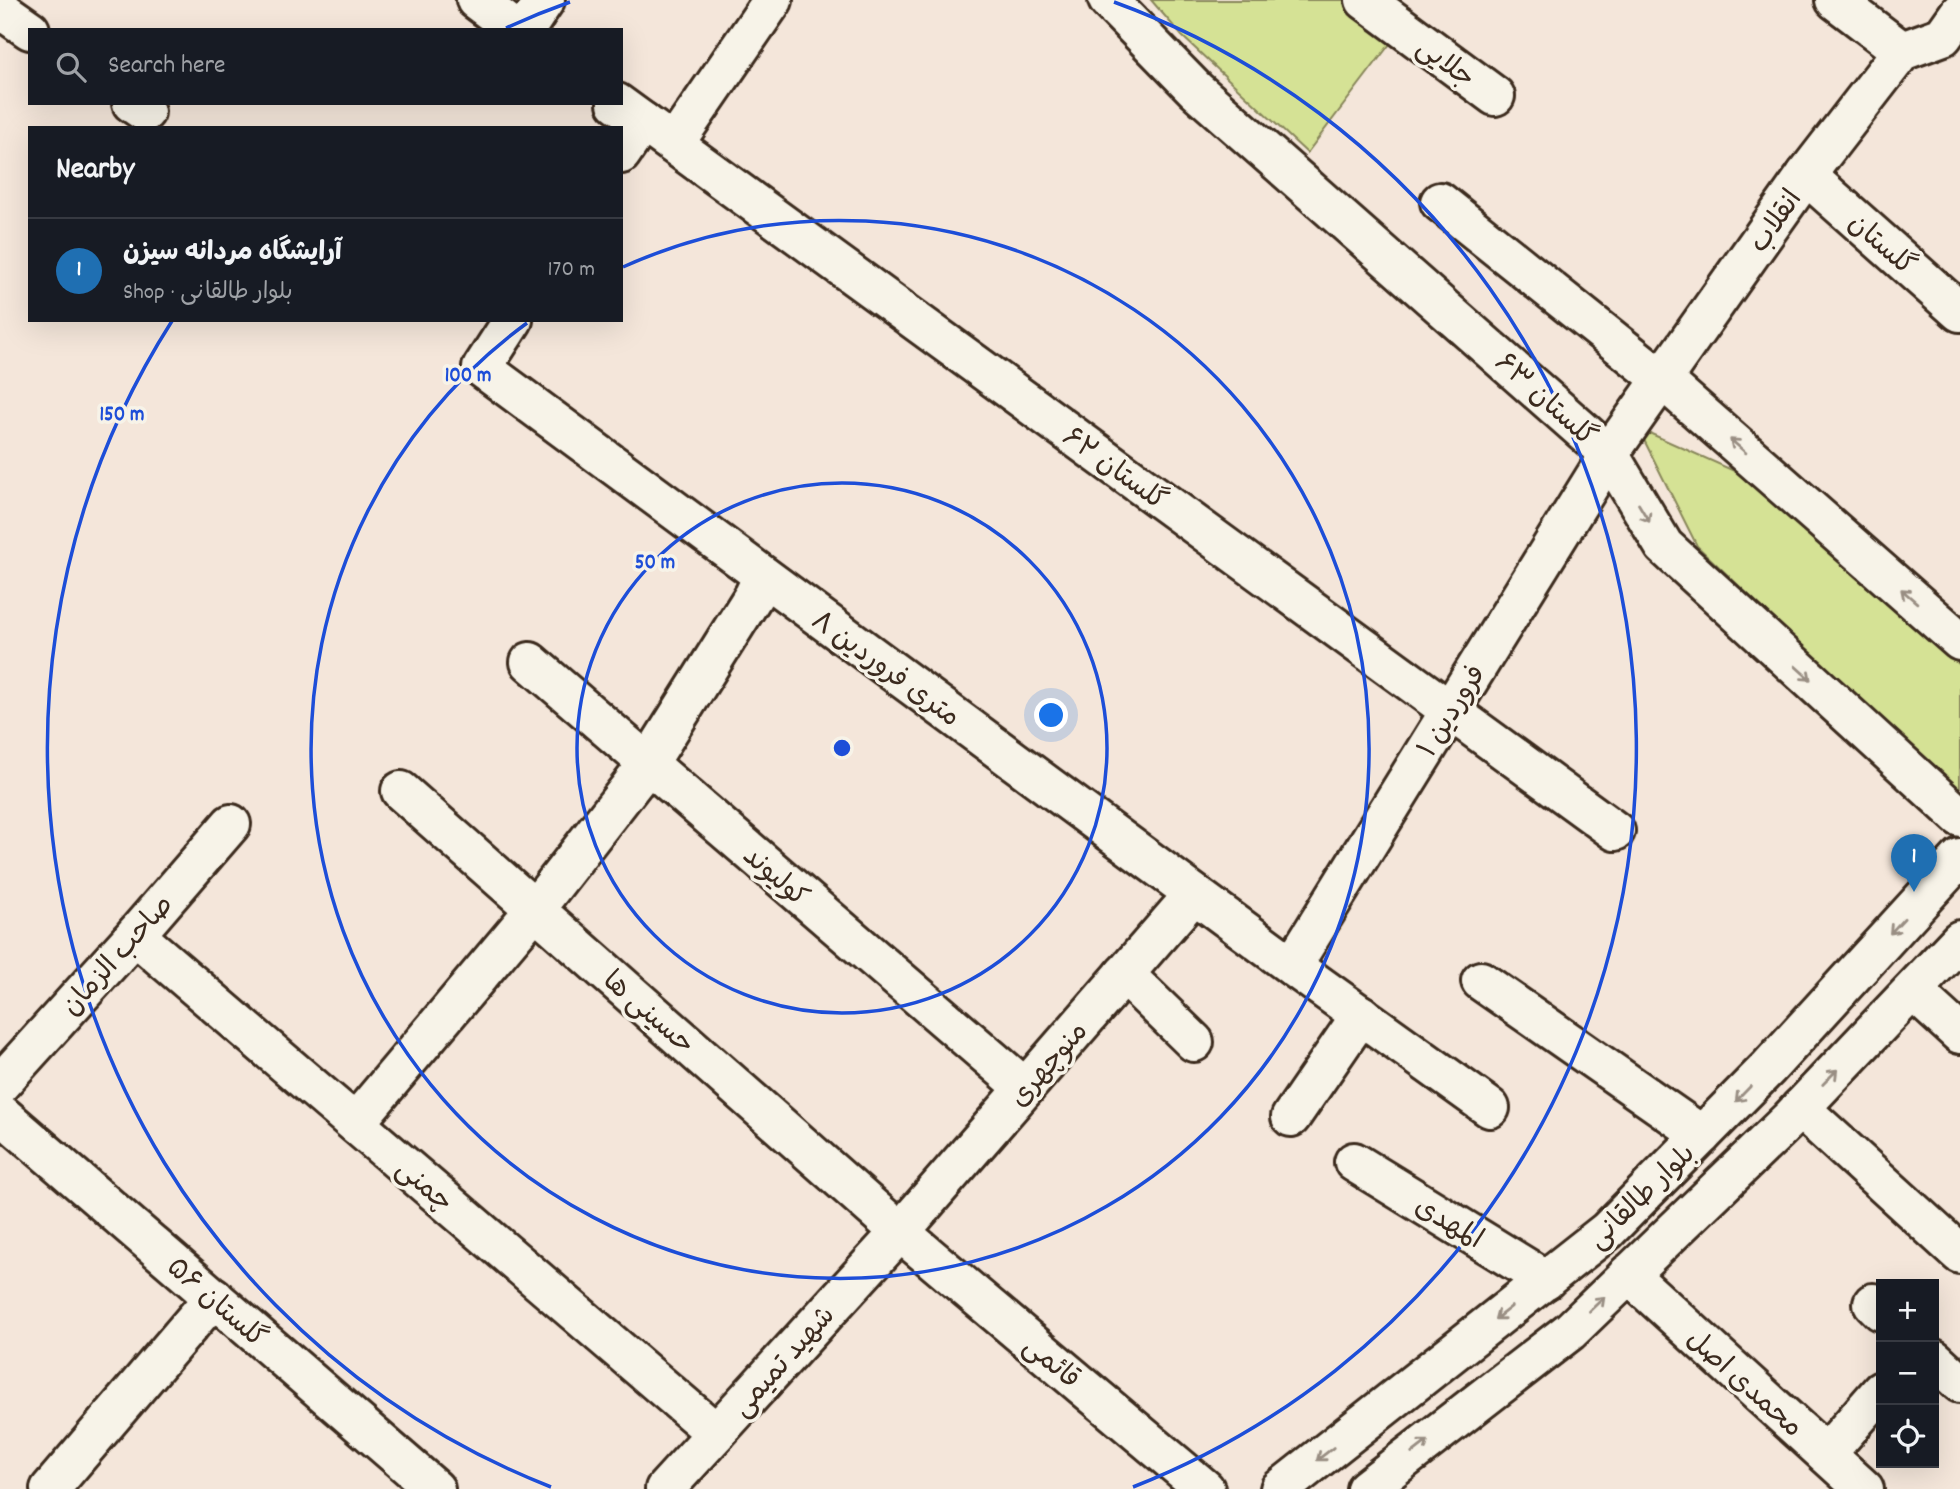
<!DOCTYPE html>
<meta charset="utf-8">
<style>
:root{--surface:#171b24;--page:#242831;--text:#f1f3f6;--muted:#9ea1a6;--line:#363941;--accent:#1f6fb2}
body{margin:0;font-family:Dekko,"Playpen Sans Arabic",sans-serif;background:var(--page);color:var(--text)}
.controls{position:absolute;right:21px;bottom:21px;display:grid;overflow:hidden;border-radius:0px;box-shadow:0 7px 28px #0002}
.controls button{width:63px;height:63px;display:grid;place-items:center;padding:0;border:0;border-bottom:2px solid var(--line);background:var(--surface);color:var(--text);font:35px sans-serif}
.you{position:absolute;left:1052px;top:716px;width:24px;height:24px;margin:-18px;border:5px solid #fff;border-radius:50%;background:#1a73e8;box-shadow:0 0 0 10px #1a73e833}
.badge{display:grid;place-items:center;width:46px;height:46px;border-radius:50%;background:var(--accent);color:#fff;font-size:23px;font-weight:700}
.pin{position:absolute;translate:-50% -58px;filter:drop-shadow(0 2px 4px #0008)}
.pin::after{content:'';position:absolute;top:37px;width:24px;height:21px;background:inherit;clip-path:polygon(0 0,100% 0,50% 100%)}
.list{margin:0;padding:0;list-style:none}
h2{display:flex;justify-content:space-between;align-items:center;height:91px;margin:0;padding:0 28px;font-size:30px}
h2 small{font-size:23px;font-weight:400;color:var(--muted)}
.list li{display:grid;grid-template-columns:46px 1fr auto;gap:21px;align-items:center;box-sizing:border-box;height:105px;padding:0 28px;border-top:2px solid var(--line)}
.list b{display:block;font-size:26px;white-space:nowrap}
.list p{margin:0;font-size:23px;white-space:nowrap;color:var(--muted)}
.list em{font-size:23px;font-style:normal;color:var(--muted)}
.icon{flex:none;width:38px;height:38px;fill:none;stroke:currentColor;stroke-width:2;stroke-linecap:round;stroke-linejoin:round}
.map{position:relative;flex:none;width:1960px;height:1489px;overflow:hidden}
.search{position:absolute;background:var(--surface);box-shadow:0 7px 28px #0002;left:28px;top:28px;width:595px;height:77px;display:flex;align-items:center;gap:18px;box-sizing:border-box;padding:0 24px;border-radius:0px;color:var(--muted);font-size:26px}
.panel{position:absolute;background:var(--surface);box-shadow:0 7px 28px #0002;left:28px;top:126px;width:595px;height:196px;border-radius:0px}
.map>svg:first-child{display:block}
.green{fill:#d5e295;stroke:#88865a;stroke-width:2}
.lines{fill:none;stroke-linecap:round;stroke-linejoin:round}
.minor-casing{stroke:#3b2a1e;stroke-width:44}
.major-casing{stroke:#3b2a1e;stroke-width:44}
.minor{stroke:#f7f3e8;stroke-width:38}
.major{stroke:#f7f3e8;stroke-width:38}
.oneway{stroke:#998e83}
.ring{fill:none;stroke:#1d4ed8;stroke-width:3.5}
.labels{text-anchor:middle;stroke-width:7;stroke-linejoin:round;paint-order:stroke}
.street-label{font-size:28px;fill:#3b2a1e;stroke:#f7f3e8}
.centre{fill:#1d4ed8;stroke:#f7f3e8;stroke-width:3.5}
.ring-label{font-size:21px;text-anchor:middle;font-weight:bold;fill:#1d4ed8;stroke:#f7f3e8;stroke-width:7;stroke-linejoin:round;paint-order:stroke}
</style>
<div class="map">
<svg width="1960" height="1489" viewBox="0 0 1960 1489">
<rect width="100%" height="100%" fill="#f4e6da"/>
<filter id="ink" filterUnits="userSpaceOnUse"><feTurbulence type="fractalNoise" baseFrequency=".0143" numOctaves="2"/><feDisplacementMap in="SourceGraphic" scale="14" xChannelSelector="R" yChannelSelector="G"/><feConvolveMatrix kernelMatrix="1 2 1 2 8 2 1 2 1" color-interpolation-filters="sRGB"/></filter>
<g filter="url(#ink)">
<g class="green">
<path d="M1151 0H1347L1396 36 1307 153 1182 36Z"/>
<path d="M1638 428 1750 478 1960 665V795L1697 546Z"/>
</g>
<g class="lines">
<defs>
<g id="minor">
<path d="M476 0 516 30"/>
<path d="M1108 0 1196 90 1609 454 1664 546 1960 817"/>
<path d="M1365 0 1495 96"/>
<path d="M1835 0 1902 51"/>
<path d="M0 9 30 30"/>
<path d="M525 30 545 0"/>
<path d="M132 103 145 112"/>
<path d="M617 103 1615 831"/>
<path d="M674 144 773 0"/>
<path d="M621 154 643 122"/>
<path d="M1806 175 1960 312"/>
<path d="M1440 202 1663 380 1960 641"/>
<path d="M513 320 482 368 1292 966 1490 1108"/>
<path d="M530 662 1025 1088"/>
<path d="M401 791 900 1232 1205 1489"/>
<path d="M135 935 716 1433"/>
<path d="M1292 966 1609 454 1806 175 1902 51 1943 36 1960 12"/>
<path d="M1124 974 1194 1042"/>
<path d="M1481 981 1702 1135"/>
<path d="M1913 991 1960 1034"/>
<path d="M0 1084 135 935 231 824"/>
<path d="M1800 1108 1960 1254"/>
<path d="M0 1113 435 1489"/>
<path d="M1291 1117 1361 1015"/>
<path d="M355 1123 535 909 648 764 754 595 763 576"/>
<path d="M1354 1162 1546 1280"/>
<path d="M1628 1274 1864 1489"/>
<path d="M1873 1303 1881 1311"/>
<path d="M1934 1359 1960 1383"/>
<path d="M1826 1454 1881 1391"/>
<path d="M50 1489 214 1297"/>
<path d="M665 1489 900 1232 1194 894"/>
</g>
<g id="major">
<path d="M1280 1489 1607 1231 1769 1067 1960 858"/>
<path d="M1366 1489 1570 1331 1790 1119 1960 940"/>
</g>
</defs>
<use href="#minor" class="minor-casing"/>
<use href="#major" class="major-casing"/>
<use href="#minor" class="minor"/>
<use href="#major" class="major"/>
</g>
<defs><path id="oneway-shaft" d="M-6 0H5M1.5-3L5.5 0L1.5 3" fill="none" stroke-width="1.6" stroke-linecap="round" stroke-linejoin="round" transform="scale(1.75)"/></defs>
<g class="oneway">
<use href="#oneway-shaft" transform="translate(1738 446) rotate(-139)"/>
<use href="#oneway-shaft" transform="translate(1644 513) rotate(59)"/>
<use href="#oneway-shaft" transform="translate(1909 596) rotate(-139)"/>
<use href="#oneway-shaft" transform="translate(1803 673) rotate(42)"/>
<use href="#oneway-shaft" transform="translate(1897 926) rotate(133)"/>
<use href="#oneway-shaft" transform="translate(1830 1077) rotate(-46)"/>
<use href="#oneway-shaft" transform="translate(1743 1094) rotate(134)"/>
<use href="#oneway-shaft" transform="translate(1597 1304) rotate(-44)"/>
<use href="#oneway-shaft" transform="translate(1503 1313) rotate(142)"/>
<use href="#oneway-shaft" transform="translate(1420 1447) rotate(-38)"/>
<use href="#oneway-shaft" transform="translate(1325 1454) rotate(142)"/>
</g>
</g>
<g class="ring">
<circle cx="842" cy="748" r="265"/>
<path d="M623 267A529 529 0 1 1 527 323"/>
<path d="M551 1487A794 794 0 0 1 172 321M506 28A794 794 0 0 1 570 2M1114 2A794 794 0 0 1 1133 1487"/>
</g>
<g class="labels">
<g class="street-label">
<text transform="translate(1447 61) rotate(36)" y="10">جلایی</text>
<text transform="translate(1774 220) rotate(-55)" y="10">انقلاب</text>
<text transform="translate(1883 243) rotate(41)" y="10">گلستان</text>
<text transform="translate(1547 398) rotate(42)" y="10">گلستان ۶۳</text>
<text transform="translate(1116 467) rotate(36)" y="10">گلستان ۶۲</text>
<text transform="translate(887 667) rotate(36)" y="10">۸ متری فروردین</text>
<text transform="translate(1450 710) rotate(-58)" y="10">فروردین ۱</text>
<text transform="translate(777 875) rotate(41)" y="10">کولیوند</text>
<text transform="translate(116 954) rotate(-48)" y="10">صاحب الزمان</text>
<text transform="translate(650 1011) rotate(41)" y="10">حسینی ها</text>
<text transform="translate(1047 1063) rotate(-49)" y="10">منوچهری</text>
<text transform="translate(426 1184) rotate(41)" y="10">چمنی</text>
<text transform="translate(1640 1195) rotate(-44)" y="10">بلوار طالقانی</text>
<text transform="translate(1450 1221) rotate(31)" y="10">المهدی</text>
<text transform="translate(218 1301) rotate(41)" y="10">گلستان ۵۶</text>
<text transform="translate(782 1360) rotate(-48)" y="10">شهید تمیمی</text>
<text transform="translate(1053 1361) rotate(40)" y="10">قائمی</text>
<text transform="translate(1746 1382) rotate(42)" y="10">محمدی اصل</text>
</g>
</g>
<circle cx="842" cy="748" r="10" class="centre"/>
<g class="ring-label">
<text x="468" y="381">100 m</text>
<text x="122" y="420">150 m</text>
<text x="655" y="568">50 m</text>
</g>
</svg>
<div class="controls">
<button>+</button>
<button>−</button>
<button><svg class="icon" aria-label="locate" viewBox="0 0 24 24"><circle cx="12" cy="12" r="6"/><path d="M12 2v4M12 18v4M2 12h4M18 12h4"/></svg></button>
</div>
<div class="you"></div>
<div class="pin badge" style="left:1914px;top:892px">1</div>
<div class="search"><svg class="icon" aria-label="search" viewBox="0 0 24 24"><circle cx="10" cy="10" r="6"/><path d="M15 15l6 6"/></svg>Search here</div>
<section class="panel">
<h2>Nearby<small></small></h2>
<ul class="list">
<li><span class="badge">1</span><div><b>آرایشگاه مردانه سیزن</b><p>Shop · بلوار طالقانی</p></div><em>170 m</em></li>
</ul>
</section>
</div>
